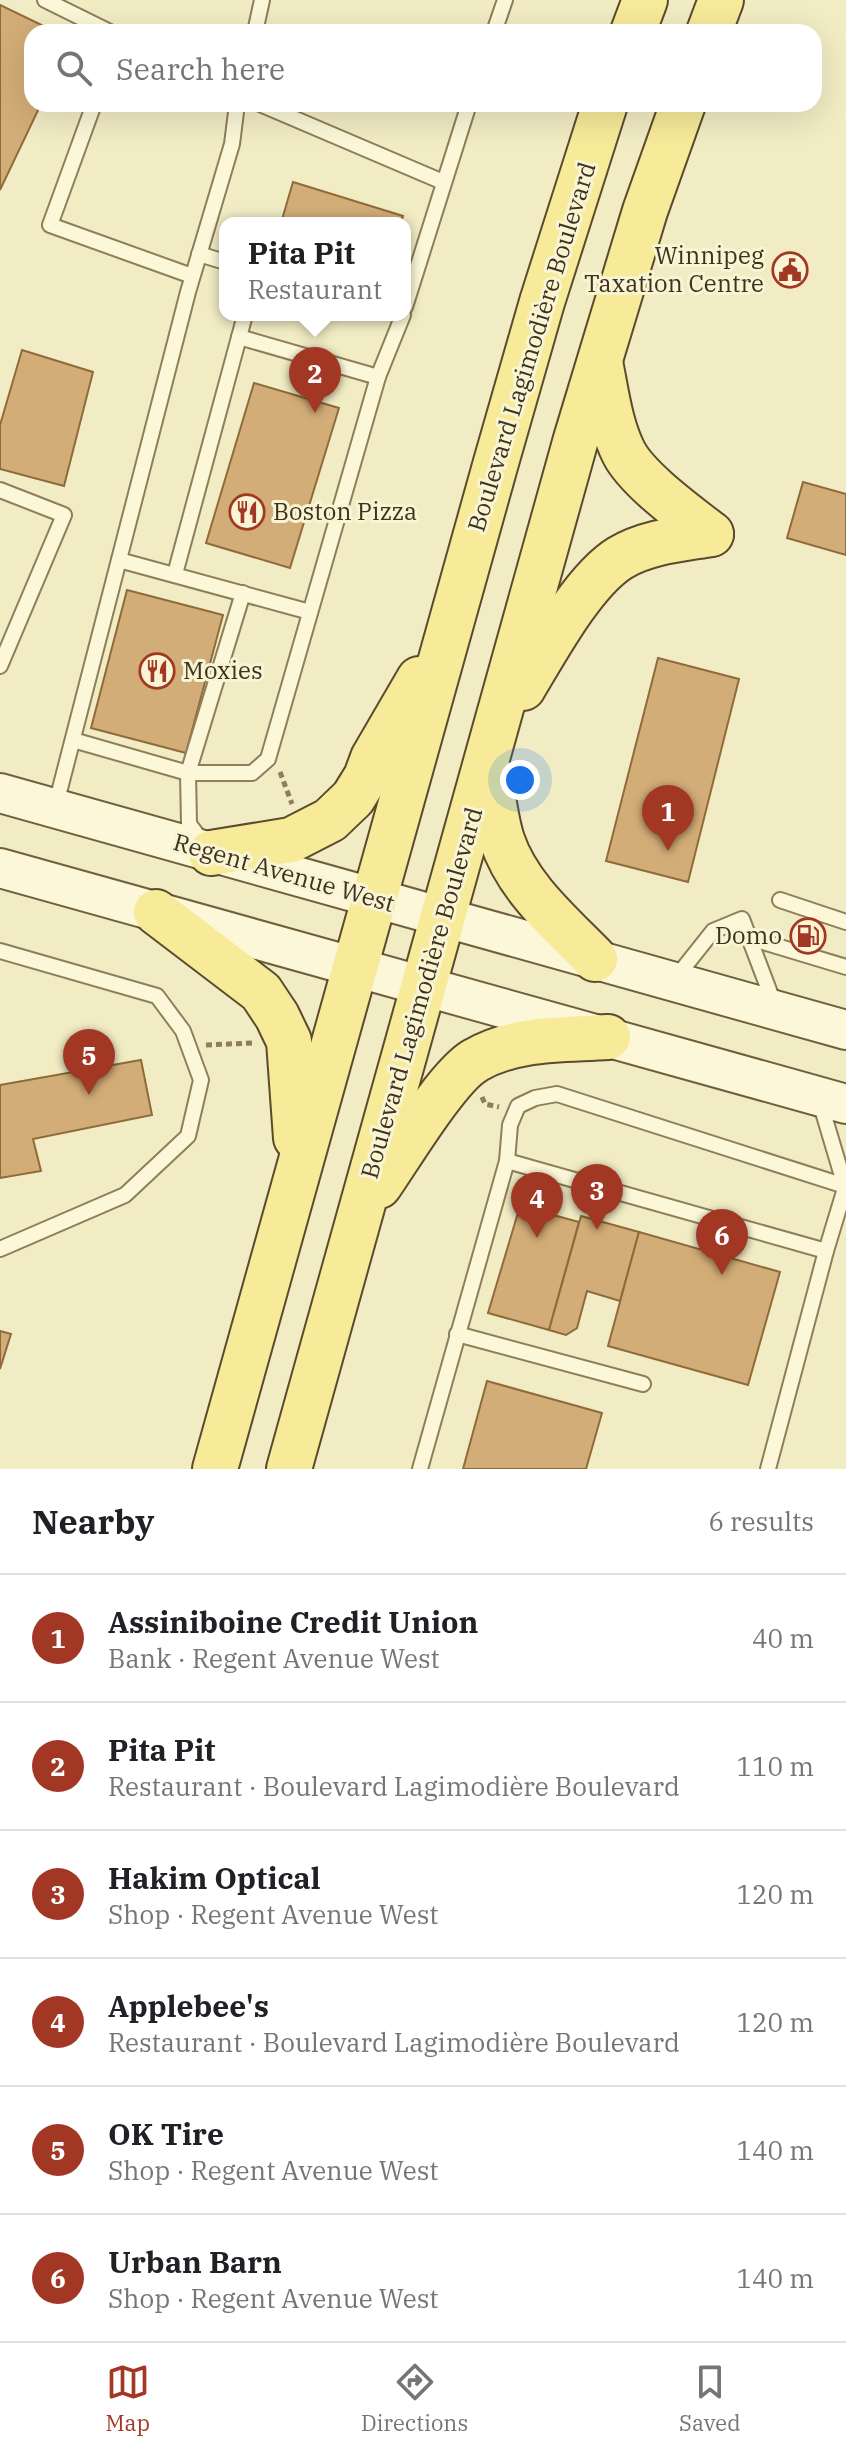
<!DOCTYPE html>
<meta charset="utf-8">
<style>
:root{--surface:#fff;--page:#f2f2f2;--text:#202124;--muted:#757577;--line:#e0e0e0;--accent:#a23824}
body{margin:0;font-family:"IBM Plex Serif",serif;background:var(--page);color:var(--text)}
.you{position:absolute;left:520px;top:780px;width:28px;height:28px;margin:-20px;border:6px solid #fff;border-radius:50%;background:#1a73e8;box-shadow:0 0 0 12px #1a73e833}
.badge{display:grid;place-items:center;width:52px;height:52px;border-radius:50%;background:var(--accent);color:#fff;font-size:26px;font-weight:700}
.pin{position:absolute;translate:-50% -66px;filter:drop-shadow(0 2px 4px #0008)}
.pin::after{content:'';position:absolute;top:42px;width:28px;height:24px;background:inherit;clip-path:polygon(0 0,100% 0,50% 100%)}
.popup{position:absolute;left:219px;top:217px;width:192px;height:104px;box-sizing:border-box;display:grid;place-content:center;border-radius:16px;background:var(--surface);filter:drop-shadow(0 2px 6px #0005);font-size:26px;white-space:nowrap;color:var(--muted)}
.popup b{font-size:30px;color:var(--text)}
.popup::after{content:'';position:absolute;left:50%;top:100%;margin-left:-16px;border:16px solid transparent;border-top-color:var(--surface)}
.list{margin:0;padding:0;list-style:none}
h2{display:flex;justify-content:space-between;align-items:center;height:104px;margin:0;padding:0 32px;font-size:34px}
h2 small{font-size:26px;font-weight:400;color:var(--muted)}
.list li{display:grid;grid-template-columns:52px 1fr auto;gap:24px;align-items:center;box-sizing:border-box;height:128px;padding:0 32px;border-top:2px solid var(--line)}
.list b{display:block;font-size:30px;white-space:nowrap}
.list p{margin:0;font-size:26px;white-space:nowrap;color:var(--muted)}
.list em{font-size:26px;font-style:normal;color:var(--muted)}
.icon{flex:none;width:44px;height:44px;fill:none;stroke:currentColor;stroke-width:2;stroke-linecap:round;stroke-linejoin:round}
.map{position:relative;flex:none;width:846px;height:1469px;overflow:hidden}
.search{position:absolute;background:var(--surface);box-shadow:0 8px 32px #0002;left:24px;right:24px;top:24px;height:88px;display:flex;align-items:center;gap:20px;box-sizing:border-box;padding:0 28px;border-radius:24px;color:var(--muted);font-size:30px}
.sheet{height:872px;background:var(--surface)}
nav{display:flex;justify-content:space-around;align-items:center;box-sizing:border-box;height:112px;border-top:2px solid var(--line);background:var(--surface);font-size:22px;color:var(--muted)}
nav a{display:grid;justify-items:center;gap:4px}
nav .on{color:var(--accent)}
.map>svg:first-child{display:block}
.building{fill:#d3ad77;stroke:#8f6b3c;stroke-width:2}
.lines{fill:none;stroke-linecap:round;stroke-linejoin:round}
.service-casing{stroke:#8e7e59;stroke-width:18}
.secondary-casing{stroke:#705f3c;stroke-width:42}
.primary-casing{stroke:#5b4b2d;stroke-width:48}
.path{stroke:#8e7e59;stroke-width:5;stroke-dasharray:6 4;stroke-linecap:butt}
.service{stroke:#fbf7d8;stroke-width:14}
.secondary{stroke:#fbf7d8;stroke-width:38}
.primary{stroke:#f7ea99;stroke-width:44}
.labels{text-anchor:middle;stroke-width:6;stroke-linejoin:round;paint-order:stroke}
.poi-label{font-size:24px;fill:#3d321e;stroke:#f8f4d4;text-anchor:end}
.street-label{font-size:24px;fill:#3d321e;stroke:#f8f4d4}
</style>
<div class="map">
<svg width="846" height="1469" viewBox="0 0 846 1469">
<rect width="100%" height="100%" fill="#f2ecc4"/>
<g class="building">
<path d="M0 5 56 32H32V104H41L0 190Z"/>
<path d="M293 182 403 216 401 223H281Z"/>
<path d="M22 350 93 372 64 486 0 469V425Z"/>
<path d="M254 383 339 408 290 568 206 543Z"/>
<path d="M803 482 846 494V555L787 538Z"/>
<path d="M127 590 223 615 186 753 91 728Z"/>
<path d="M658 658 739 679 688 882 606 861Z"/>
<path d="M141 1060 152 1115 33 1139 41 1171 0 1178V1085Z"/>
<path d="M520 1206 579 1222 549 1330 488 1313Z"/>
<path d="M581 1216 639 1232 620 1301 587 1291 577 1328 566 1335 549 1330Z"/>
<path d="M639 1232 780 1272 748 1385 608 1346Z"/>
<path d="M0 1331 11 1334 0 1369Z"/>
<path d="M487 1381 602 1413 586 1469H463Z"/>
</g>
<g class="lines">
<defs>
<g id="service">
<path d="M45 0 110 32"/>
<path d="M255 32 262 0"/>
<path d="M494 32 505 0"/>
<path d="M94 104 50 225 192 276"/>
<path d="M260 104 443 182"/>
<path d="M199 254 225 262"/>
<path d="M405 307 469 104"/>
<path d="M239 337 378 377"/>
<path d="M0 490 64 515 0 666"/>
<path d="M119 560 310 612"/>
<path d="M175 574 245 315"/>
<path d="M73 740 188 773H252L268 759 378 377 403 315"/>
<path d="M55 808 188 292 232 144 237 104"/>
<path d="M201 840 189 824 188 773 243 593"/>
<path d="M780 900 846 922"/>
<path d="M750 938 846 967"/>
<path d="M0 951 157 996 183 1031 201 1080 188 1136 125 1195 0 1249"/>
<path d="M674 980 713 931 742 919 775 1006"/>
<path d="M820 1102 845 1186"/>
<path d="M507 1161 826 1251"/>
<path d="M457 1334 643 1384"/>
<path d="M420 1469 507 1161 510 1125 518 1106 535 1098 557 1094 845 1186"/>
<path d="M768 1469 826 1251 846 1185"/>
</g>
<g id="secondary">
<path d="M0 793 846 1030"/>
<path d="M0 868 846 1104"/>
</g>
<g id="primary">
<path d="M633 32 645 0"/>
<path d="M709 32 721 0"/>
<path d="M600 362C606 391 610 426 624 453 638 480 687 515 711 534"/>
<path d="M523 688C546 650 583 581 620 558 646 542 681 539 711 534"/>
<path d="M489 772C493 794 495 818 502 840 518 888 560 923 595 959"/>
<path d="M211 853 291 840 330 820 353 798 366 777 373 758 419 679"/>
<path d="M156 912 261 992 277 1016 289 1041 296 1138"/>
<path d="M379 1186C400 1156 448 1075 476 1060 516 1037 563 1040 608 1037"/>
<path d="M215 1469 495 466 542 302 605 104"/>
<path d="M289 1469 576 439 645 211 683 104"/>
</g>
</defs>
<use href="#service" class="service-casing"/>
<use href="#secondary" class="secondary-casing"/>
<use href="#primary" class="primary-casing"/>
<g class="path">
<path d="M280 772 292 804"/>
<path d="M206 1045 252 1043"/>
<path d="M482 1097 485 1104 499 1107"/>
</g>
<use href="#service" class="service"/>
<use href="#secondary" class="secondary"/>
<use href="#primary" class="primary"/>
</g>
<defs>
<symbol id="civic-ring" viewBox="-11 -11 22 22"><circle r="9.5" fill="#f8f4d4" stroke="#a23824" stroke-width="1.5"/><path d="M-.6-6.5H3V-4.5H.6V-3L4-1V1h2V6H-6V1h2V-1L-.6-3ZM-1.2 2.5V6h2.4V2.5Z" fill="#a23824"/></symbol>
<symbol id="restaurant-ring" viewBox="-11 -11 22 22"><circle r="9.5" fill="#f8f4d4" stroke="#a23824" stroke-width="1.5"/><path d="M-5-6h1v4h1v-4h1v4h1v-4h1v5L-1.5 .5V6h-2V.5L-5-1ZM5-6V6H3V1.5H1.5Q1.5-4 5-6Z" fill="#a23824"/></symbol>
<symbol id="fuel-ring" viewBox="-11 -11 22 22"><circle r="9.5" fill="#f8f4d4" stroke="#a23824" stroke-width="1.5"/><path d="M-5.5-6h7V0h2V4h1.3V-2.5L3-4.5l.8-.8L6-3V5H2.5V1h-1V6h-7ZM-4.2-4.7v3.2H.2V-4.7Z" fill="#a23824"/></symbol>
</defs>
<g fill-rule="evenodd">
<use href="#civic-ring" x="770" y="250" width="40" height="40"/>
<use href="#restaurant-ring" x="227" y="492" width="40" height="40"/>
<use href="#restaurant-ring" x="137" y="651" width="40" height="40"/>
<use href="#fuel-ring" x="788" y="916" width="40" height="40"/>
</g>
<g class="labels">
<g class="poi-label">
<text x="764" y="264">Winnipeg<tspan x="764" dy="28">Taxation Centre</tspan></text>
<text x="273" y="520" text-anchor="start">Boston Pizza</text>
<text x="183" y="679" text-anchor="start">Moxies</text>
<text x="782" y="944">Domo</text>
</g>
<g class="street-label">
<text transform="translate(532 347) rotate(-73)" y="8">Boulevard Lagimodière Boulevard</text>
<text transform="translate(284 873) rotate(16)" y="8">Regent Avenue West</text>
<text transform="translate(422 993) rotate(-74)" y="8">Boulevard Lagimodière Boulevard</text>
</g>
</g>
</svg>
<div class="you"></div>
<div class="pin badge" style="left:668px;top:851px">1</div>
<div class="pin badge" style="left:315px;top:413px">2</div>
<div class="popup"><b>Pita Pit</b>Restaurant</div>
<div class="pin badge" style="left:597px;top:1230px">3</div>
<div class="pin badge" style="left:537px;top:1238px">4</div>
<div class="pin badge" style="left:89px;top:1095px">5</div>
<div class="pin badge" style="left:722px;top:1275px">6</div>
<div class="search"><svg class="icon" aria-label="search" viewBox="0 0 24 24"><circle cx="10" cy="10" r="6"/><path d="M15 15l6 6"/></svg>Search here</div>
</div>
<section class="sheet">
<h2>Nearby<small>6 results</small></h2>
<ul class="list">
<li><span class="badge">1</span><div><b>Assiniboine Credit Union</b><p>Bank · Regent Avenue West</p></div><em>40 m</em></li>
<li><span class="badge">2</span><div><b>Pita Pit</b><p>Restaurant · Boulevard Lagimodière Boulevard</p></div><em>110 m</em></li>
<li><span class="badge">3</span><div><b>Hakim Optical</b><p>Shop · Regent Avenue West</p></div><em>120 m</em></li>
<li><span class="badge">4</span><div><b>Applebee's</b><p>Restaurant · Boulevard Lagimodière Boulevard</p></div><em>120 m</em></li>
<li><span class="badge">5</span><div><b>OK Tire</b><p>Shop · Regent Avenue West</p></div><em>140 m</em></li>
<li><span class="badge">6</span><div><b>Urban Barn</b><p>Shop · Regent Avenue West</p></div><em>140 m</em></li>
</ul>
</section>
<nav>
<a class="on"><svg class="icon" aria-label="map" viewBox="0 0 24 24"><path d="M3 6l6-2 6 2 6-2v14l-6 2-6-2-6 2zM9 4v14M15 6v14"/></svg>Map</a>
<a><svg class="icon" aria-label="directions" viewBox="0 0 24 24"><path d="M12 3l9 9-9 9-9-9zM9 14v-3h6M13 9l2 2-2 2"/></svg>Directions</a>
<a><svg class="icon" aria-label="saved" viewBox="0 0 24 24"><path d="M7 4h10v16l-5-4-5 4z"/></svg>Saved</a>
</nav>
